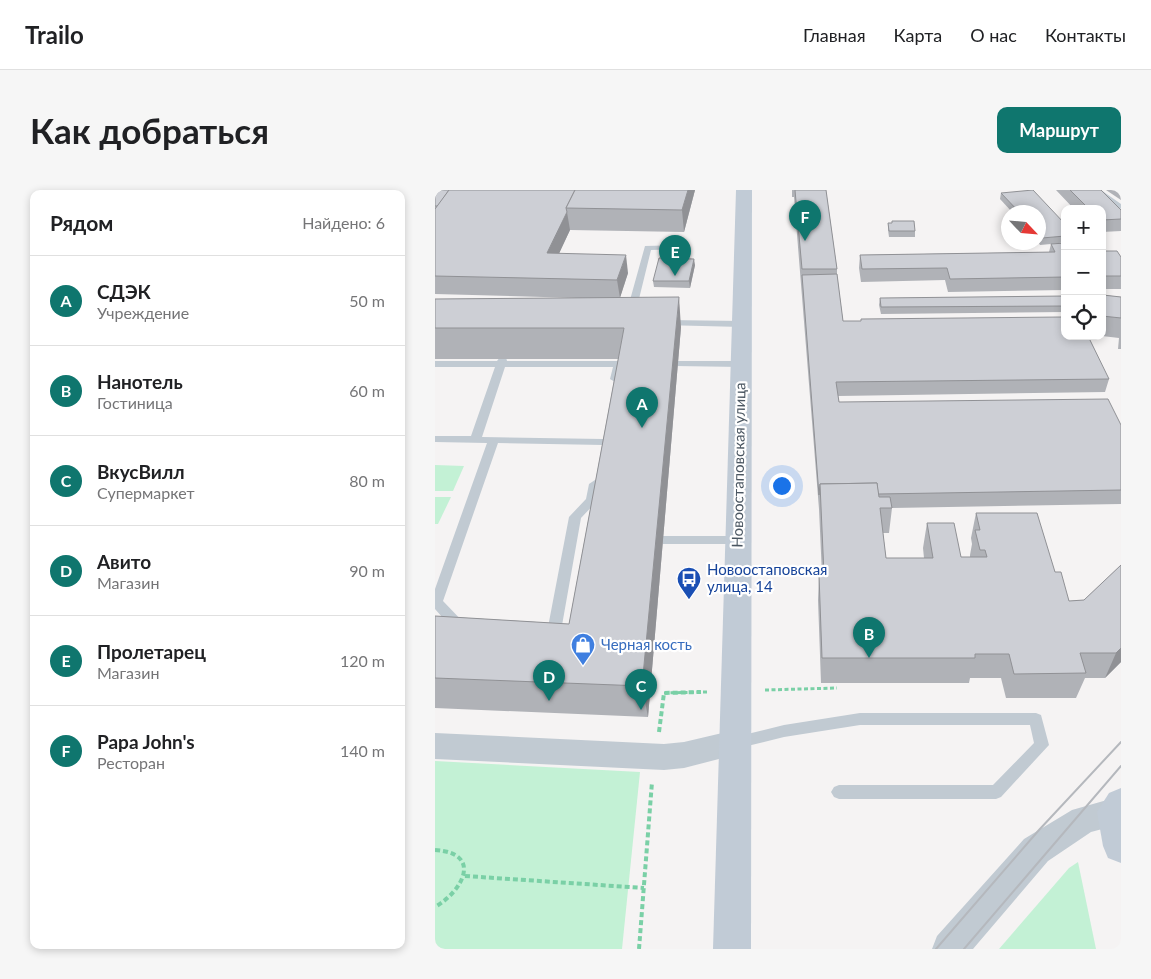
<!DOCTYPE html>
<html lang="ru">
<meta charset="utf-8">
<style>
:root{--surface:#fff;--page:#f6f6f6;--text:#202124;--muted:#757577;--line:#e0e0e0;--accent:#0f766e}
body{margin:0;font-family:Lato,sans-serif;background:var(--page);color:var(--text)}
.controls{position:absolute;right:15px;top:15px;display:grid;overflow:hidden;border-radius:10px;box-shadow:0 2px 8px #0003}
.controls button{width:45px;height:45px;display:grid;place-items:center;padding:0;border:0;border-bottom:1px solid var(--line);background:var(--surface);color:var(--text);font:25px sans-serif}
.compass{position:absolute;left:566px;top:15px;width:45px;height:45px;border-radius:50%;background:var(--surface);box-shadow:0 2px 8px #0003;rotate:116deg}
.you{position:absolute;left:346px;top:295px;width:18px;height:18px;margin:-12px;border:4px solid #fff;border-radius:50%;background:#1a73e8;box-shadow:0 0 0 8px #1a73e833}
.badge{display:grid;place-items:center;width:32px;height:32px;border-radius:50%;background:var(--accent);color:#fff;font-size:16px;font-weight:700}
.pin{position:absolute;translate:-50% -41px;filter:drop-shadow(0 1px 2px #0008)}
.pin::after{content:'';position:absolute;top:26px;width:18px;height:15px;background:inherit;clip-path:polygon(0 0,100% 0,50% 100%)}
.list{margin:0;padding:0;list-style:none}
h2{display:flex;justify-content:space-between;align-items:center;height:65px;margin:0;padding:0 20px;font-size:21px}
h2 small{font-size:16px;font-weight:400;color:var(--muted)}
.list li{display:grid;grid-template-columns:32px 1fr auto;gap:15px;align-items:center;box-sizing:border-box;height:90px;padding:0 20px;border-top:1px solid var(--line)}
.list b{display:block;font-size:19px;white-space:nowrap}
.list p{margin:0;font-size:16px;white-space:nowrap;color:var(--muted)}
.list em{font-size:16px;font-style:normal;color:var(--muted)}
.icon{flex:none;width:28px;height:28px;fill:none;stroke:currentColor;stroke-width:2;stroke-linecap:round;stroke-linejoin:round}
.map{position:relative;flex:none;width:686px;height:759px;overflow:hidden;border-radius:10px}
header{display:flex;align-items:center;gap:30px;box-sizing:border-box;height:70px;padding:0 25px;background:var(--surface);border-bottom:1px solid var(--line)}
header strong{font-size:24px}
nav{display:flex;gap:28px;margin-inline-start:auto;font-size:18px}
.intro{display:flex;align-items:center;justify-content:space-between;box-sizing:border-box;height:120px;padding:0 30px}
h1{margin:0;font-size:35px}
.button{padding:12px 22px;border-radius:10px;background:var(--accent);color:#fff;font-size:18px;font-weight:700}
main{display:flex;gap:30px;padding:0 30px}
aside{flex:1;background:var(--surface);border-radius:10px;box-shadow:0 2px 8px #0003}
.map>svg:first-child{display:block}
.green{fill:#c3f1d5}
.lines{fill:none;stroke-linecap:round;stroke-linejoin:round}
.path-far1{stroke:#7ad0a6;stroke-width:3;stroke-dasharray:4 2.5;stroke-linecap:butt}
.path{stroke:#7ad0a6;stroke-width:4;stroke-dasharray:5 3;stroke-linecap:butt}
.lane{fill:#c1cad2;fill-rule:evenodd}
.street{fill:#c1cad2;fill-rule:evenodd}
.secondary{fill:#c1cbd6;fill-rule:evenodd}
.tram{stroke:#b5b8bd;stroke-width:2}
.wall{fill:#b0b2b7}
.shaded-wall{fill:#909195}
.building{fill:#cdcfd5;stroke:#909195}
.labels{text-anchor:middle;stroke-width:4.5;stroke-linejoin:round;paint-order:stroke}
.street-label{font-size:15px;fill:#4a5661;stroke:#fff}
.transit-label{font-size:15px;fill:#164399;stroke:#fff;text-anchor:start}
.shop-label{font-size:15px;fill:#366cbe;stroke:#fff;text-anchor:start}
</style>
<header>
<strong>Trailo</strong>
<nav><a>Главная</a><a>Карта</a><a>О нас</a><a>Контакты</a></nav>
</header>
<div class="intro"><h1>Как добраться</h1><a class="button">Маршрут</a></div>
<main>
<aside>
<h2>Рядом<small>Найдено: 6</small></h2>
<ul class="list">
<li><span class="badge">A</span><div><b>СДЭК</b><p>Учреждение</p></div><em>50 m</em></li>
<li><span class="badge">B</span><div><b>Нанотель</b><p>Гостиница</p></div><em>60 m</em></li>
<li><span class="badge">C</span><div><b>ВкусВилл</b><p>Супермаркет</p></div><em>80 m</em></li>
<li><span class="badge">D</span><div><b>Авито</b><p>Магазин</p></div><em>90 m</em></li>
<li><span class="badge">E</span><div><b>Пролетарец</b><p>Магазин</p></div><em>120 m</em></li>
<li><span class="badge">F</span><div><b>Papa John's</b><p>Ресторан</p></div><em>140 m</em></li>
</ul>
</aside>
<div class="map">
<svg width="686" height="759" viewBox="0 0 686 759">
<rect width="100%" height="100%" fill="#f5f3f3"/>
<g class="green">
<path d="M0 275 29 276 18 301H0Z"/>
<path d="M0 307H16L3 334H0Z"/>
<path d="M0 571 205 582 187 759H0Z"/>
<path d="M643 672 661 759H564L634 678Z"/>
</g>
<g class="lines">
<g class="path-far1">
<path d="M330 500 402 498"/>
<path d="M229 503 272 502"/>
</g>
<g class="path">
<path d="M224 542 229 503 266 502"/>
<path d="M0 660C48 663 28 701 0 717"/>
<path d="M30 686 209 698"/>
<path d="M204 759 217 592"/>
</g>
<g class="lane">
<path d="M657 0H666L686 14V19Z"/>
<path d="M247 55H250V59L216 60 203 113 199 116 187 115V111L195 110 210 56Z"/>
<path d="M230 130 307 131 312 134 307 137 227 135 225 133Z"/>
<path d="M68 166 71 167 72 171H183L188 174 185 189 180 192 175 189 178 177H70L47 247 168 249 173 252 168 255 63 253 8 411 32 436 34 440 32 444H22L0 419V399L52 253 0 252V246H36L60 177H0V171H62L65 167Z"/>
<path d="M243 171H306L311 174 306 177 240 176V172Z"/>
<path d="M160 290 166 294 163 310 146 328 126 441 124 445 110 447 105 446 103 442 105 438 113 437 134 327 151 309 154 294Z"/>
<path d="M228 346H303L309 350 303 354H228L222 350Z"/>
<path d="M425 523H601L606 525 614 555 566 607 561 609H404L399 607 396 602 399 597 404 595H558L599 553 595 535H425L349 547 300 559 295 557 293 553 295 549 300 547 349 535Z"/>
</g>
<g class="street">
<path d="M300 540 311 544 315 553 311 562 249 578 229 580 0 569V543L229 554 249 552Z"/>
<path d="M679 608 686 610V634L656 642 613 671 538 759H497L502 746 589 649 637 620Z"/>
</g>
<g class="secondary">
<path d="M301 0H317L316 759H278Z"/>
<path d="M686 598V673L673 668 668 656 662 622 674 603Z"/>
</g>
<g class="tram">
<path d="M501 759 604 640 686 552"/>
<path d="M529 759 686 576"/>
</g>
</g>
<g class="wall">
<path d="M0 0H260L249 42 135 40 124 63 193 83 185 107 246 137 213 527 0 518V426L134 434 183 169H0V109L144 108 0 104Z"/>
<path d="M357 0H391L402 79V84L408 131 630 132 674 189 670 202 403 206 404 212 686 235V314L457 318 454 343H448L451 368H489L488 358 492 333 526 367H535V365L537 354 536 348 541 323 620 382 634 411 649 410 686 375V472L670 488H650L641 508H571L566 488H535L534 493H386L383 410 384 385H387L384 319 359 7H357Z"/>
<path d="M621 0H666L686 20V41L667 42V19H639Z"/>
<path d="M671 0H686V10Z"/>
<path d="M566 3 630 34V52L618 54 630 53V100L513 102 510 90 426 92 424 78 425 65 614 62 616 54 605 55 603 52 604 22H577L565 9Z"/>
<path d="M457 31 480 41V47H454L453 40V33H457Z"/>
<path d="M667 61 686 67V99H667Z"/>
<path d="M260 75 255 98 219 97 218 91Z"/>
<path d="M668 105 686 107V159H683L684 148 667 146V109Z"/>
<path d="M630 107V122L446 124 444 115 445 108Z"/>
</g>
<g class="shaded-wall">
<path d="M253 0H260L249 42 247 20Z"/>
<path d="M132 22 135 40 116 81 112 63Z"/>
<path d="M191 65 193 83 185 108 182 90Z"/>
<path d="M259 69 260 75 255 98 254 91Z"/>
<path d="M244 107 246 137 213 527 207 496Z"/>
<path d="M686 458V472L670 488 681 463Z"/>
</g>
<g class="building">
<path d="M0 0H14L3 16H0Z"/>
<path d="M14 0H140L131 18 132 22 112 63 191 65 182 90 0 86V19Z"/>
<path d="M140 0H253L247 20 131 18Z"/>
<path d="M360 0H391L402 79H367Z"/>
<path d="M598 0 630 34V46L607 48 604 45V22H584L566 3Z"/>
<path d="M635 0H666L686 20V29L667 30V19H654Z"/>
<path d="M457 31H479L480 41H454L453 33H457Z"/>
<path d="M630 53V87L515 89 512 78 427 79 425 65 620 62 616 54Z"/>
<path d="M667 61H682L686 67V86H667Z"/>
<path d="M224 68 259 69 254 91H218Z"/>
<path d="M402 84 408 131H426V129L627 127 630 132V146H653L674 189 401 192 404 212 673 209 686 235V300L443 304 442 293 385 294 384 305 367 85Z"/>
<path d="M668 105 686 107V128L667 126Z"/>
<path d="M630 106V116L446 117 445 108Z"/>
<path d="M244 107 207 496 0 488V426L134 434 189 138H0V109Z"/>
<path d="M442 293 444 307H455L457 318H445L451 368H498L492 333H519L526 367H552L550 360H545L540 340H545L541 323H602L620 382H626L634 411 649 410 686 375V458L681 463H645L651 483 579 484 574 464H540V468H387L384 385H389L385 294Z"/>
</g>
<defs>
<symbol id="bus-pin" viewBox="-11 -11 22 30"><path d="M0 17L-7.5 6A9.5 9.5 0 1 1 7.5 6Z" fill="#1a4fb4" stroke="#fff"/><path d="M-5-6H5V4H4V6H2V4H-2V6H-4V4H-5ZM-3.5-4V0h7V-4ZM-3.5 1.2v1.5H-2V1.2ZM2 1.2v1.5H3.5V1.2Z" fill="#fff"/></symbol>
<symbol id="shop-pin" viewBox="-11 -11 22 30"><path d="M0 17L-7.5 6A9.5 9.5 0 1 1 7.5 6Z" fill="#3f7fe0" stroke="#fff"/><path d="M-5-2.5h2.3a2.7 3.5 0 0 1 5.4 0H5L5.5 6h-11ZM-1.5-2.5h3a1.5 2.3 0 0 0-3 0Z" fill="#fff"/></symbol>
</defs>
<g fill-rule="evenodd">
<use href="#bus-pin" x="240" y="375" width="28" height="38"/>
<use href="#shop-pin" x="134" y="441" width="28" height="38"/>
</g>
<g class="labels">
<g class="street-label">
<text transform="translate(304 275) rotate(-89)" y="5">Новоостаповская улица</text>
</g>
<g class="transit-label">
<text x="272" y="385">Новоостаповская<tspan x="272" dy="17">улица, 14</tspan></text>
</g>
<g class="shop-label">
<text x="166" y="460">Черная кость</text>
</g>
</g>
</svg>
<div class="controls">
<button>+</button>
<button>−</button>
<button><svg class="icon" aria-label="locate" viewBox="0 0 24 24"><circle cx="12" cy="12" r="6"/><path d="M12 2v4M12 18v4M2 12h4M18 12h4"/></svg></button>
</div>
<svg class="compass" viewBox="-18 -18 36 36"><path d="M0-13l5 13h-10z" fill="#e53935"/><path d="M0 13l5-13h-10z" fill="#757577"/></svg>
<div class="you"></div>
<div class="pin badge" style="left:207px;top:238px">A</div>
<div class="pin badge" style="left:434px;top:468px">B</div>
<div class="pin badge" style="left:206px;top:520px">C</div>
<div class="pin badge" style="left:114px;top:511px">D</div>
<div class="pin badge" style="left:240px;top:86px">E</div>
<div class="pin badge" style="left:370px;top:51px">F</div>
</div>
</main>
